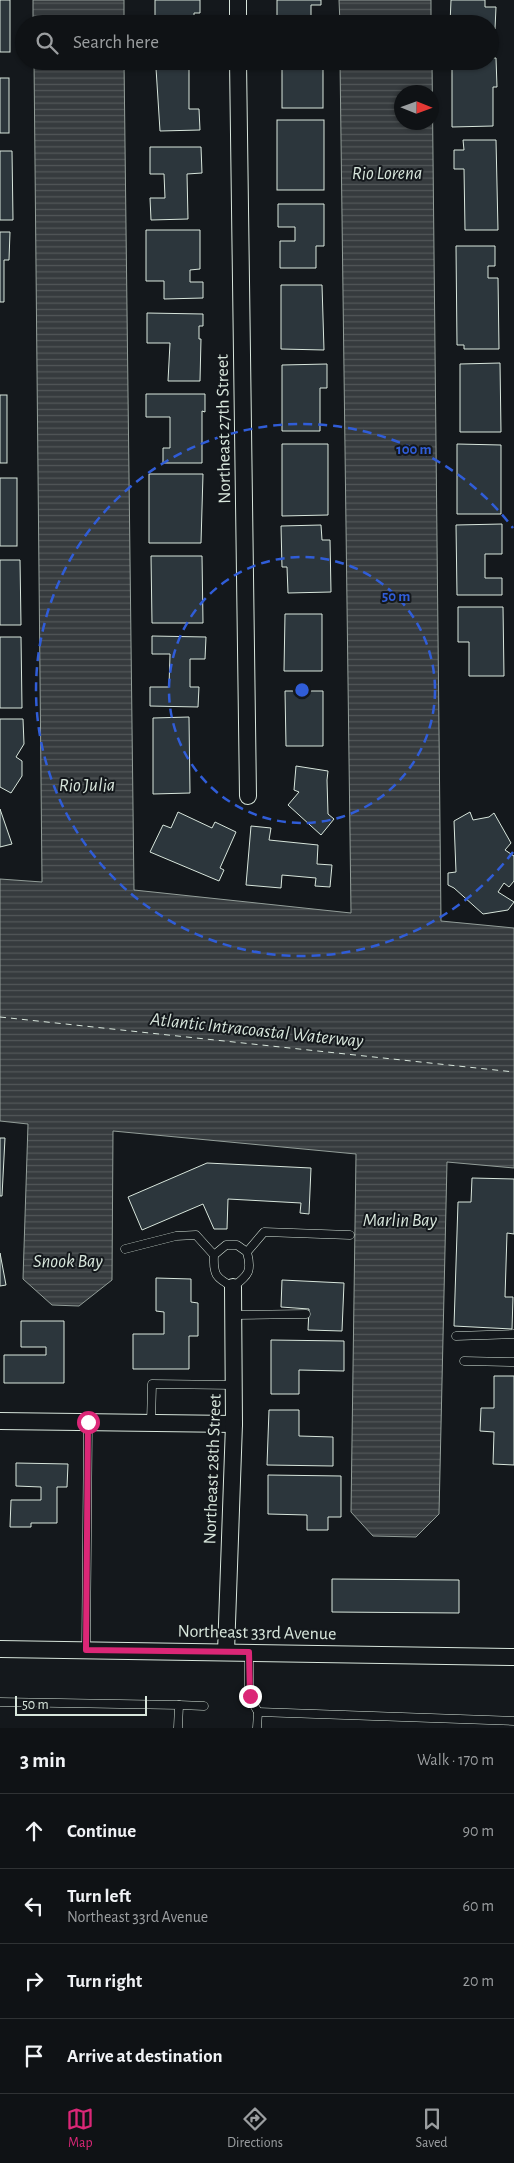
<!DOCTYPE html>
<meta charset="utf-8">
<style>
:root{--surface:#0f1215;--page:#181b1e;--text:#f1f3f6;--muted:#9b9ea0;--line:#2f3234;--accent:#db2777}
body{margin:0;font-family:"Alegreya Sans",sans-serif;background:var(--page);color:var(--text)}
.compass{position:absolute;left:394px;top:85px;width:45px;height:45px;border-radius:50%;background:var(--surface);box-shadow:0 1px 4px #0004;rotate:91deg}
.scale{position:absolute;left:15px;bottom:12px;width:132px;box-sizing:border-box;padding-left:5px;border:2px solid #d8e6dc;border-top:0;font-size:14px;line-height:18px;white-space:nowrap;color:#d8e6dc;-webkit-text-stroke:4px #14181c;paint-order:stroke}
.stop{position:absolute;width:15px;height:15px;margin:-11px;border:4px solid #db2777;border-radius:50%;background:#fff}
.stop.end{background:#db2777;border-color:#fff;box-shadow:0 1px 5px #0008}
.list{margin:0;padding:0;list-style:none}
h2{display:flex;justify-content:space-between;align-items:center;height:65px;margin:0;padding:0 20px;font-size:21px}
h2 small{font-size:16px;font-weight:400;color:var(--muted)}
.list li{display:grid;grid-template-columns:32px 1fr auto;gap:15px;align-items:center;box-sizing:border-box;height:75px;padding:0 20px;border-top:1px solid var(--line)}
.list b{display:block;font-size:19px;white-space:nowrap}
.list p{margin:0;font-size:16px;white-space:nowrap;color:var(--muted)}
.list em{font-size:16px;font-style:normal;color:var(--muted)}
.icon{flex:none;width:28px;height:28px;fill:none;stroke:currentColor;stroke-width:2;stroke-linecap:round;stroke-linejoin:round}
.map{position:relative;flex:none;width:514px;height:1728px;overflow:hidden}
.search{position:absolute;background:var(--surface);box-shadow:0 1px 4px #0004;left:15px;right:15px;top:15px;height:55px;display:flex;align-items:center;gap:12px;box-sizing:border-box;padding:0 18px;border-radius:28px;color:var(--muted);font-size:19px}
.sheet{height:365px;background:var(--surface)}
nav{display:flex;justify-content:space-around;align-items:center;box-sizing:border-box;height:70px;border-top:1px solid var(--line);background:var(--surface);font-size:14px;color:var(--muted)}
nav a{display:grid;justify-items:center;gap:2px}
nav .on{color:var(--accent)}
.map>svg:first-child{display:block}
.water{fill:url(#water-rules);stroke:#939e99;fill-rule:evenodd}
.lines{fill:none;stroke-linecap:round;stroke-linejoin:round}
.ferry{stroke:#d8e6dc;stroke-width:1;stroke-dasharray:6 5;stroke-linecap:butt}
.building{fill:#2c363c;stroke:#d8e6dc}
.lane-casing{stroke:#d8e6dc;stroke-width:9}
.street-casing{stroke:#d8e6dc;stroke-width:18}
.lane{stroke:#14181c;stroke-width:8}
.street{stroke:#14181c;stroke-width:16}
.route{stroke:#db2777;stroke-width:6}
.ring{fill:none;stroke:#305dd8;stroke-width:2.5;stroke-dasharray:9 6}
.labels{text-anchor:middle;stroke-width:4;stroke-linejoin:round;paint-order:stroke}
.street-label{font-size:18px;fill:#d8e6dc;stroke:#14181c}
.water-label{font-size:19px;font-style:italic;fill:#d8e6dc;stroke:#14181c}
.centre{fill:#305dd8;stroke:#14181c;stroke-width:2.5}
.ring-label{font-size:15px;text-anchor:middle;font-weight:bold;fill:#305dd8;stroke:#14181c;stroke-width:4;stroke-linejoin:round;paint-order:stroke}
</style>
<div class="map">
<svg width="514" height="1728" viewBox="0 0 514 1728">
<defs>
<pattern id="water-rules" width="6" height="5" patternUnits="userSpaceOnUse" patternTransform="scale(1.25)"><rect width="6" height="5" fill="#363b3e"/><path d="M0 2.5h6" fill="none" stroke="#525759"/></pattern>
</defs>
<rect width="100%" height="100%" fill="#14181c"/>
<g class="water">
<rect x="33" y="0" width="91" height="24"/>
<path d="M339 0H431V24H340Z"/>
<path d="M34 61H124L134 890 351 913 340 61H432L441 921 514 928V1168L447 1162 439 1514 416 1537 373 1536 351 1512 356 1154 113 1131 112 1280 79 1306 52 1305 23 1279 28 1124 0 1121V879L42 882ZM402 92H432V122H402Z"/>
</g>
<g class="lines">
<path class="ferry" d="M0 1017 514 1072"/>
</g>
<g class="building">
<rect x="0" y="0" width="10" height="52"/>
<path d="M155 0H200V13H194V24H155Z"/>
<path d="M277 0H321V5H311V24H277Z"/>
<path d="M451 0H485V7H496L495 29 490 28V24H450Z"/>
<path d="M490 58H496L497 87H493V126L452 127V61H490Z"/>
<rect x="282" y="61" width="41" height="47"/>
<path d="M189 67V109H199L200 130 160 131 156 68Z"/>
<rect x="0" y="78" width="9" height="55"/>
<rect x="277" y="120" width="47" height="70"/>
<path d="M463 140H496L498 230H465L464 169H454V150H464Z"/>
<path d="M150 147H201L202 173 187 174 188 219 151 220 150 198H165L164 174H150Z"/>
<path d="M0 151H12L13 220H0Z"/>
<path d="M278 204H324V246H316V268H280V241H295V227H278Z"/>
<path d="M146 230H200V269L190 270V282H203V298L164 299V281H146Z"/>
<path d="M0 232H10L9 260H4V302H0Z"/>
<path d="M456 246H495V266H488V278H498L499 349H464V345H457Z"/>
<path d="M281 285H322L324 350 281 349Z"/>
<path d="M147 313 203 314V326H199V339H201L200 381H168L170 343H147Z"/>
<path d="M500 363 501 432H460V364Z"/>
<path d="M327 364V388H320V431H282V365Z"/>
<path d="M146 394H205V412L202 411V463H163V448H170V417H146Z"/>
<rect x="0" y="395" width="7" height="68"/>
<path d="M282 444H328V515L282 516Z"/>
<path d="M457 444 501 445V514H457Z"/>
<path d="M149 474H203L201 543H149Z"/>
<rect x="0" y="478" width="17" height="68"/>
<path d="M502 524V554H485V578H502V595H457L456 525Z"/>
<path d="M321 525 322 540H330L331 592 288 593 287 567H282L281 526Z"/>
<path d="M151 556H202L203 623H152Z"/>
<path d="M0 560H20L21 625H0Z"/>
<path d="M458 607H503L504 676H469V642H458Z"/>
<path d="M285 614H322V671H284Z"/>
<path d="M152 636 206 637 205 659H190V687H199L198 707 150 706V687H169L170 654H152Z"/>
<path d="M0 637H21L22 708H0Z"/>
<path d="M285 691H323V746H286Z"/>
<path d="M189 717 190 793 153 794V718Z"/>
<path d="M0 719H23L24 744 16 757 22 761V776L11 793 0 787Z"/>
<path d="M296 766 328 771 327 780 328 814 334 819 321 835 288 805 299 792 294 790Z"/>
<path d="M0 809 12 844 0 847Z"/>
<path d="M178 812 212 828 215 822 236 832 220 868 224 870 219 881 150 852 163 825 171 828Z"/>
<path d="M470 812 473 820 489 817 494 813 511 843 505 850 514 856V881L509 887 504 883 498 892 514 902 508 910 483 914 454 888 448 885V873L456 872 454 821Z"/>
<path d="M251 826 271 828 269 840 318 845 317 864 332 865 330 887 315 886 316 878 282 875 281 888 246 885Z"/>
<path d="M0 1138H5L2 1196H0Z"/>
<path d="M207 1163 311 1168 309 1214 300 1213 301 1203 228 1199 227 1229H214L203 1204 142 1230 128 1197Z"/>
<path d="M472 1178 514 1179V1234L507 1233 505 1297H513L512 1329 454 1326 458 1202H471Z"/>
<path d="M0 1253 6 1285 0 1286Z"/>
<path d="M156 1278 191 1279V1302L198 1303V1336H189V1369H133V1334H164V1312L156 1311Z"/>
<path d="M282 1280 344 1283 342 1331 308 1330 309 1309 281 1307Z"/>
<path d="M21 1321H64V1383H4V1355H46V1347H21Z"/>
<path d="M271 1340 344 1341V1371L299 1370V1394H271Z"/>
<path d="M494 1376H514V1465L493 1464 494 1432 480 1431 481 1408H494Z"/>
<path d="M269 1410H299V1436L333 1437V1466L267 1465Z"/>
<path d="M16 1463 68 1464 67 1487H57V1523H31V1527H10L11 1500H41V1487L16 1486Z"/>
<path d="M268 1475 341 1476V1517H328V1530H307V1515L268 1514Z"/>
<path d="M332 1579 459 1580V1613L332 1612Z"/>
</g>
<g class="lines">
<defs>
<g id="lane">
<path d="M125 1249 176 1236 196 1235 214 1255C213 1275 216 1278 233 1287 249 1275 252 1271 247 1252L264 1232 350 1235"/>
<path d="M214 1255 226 1245H237L247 1252"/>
<path d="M234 1315 306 1314"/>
<path d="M456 1336 514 1334"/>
<path d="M464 1361 514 1362"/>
<path d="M151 1423 152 1384 234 1385"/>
<path d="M86 1650 88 1422"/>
<path d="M249 1652V1696L258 1712 257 1728"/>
<path d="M0 1702 179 1705 178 1728"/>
<path d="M179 1705 204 1706"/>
<path d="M258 1712 514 1721"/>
</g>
<g id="street">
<path d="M238 0V24"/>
<path d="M238 61 248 796"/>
<path d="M0 1421 234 1424"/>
<path d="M0 1649 514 1657"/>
<path d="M226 1652 234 1424 233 1287"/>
</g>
</defs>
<use href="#lane" class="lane-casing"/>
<use href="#street" class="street-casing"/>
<use href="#lane" class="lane"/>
<use href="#street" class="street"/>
</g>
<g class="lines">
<path class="route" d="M88 1422 86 1650 249 1652 250 1696"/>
</g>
<g class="ring">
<circle cx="302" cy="690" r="133"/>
<path d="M513 852A266 266 0 1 1 513 528"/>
</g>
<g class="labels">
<g class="street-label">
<text transform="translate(223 429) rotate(-91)" y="6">Northeast 27th Street</text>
<text transform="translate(212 1469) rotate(-88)" y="6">Northeast 28th Street</text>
<text transform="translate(257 1632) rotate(1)" y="6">Northeast 33rd Avenue</text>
</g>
<g class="water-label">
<text x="387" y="179">Rio Lorena</text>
<text x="87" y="791">Rio Julia</text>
<text transform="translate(257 1029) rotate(6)" y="7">Atlantic Intracoastal Waterway</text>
<text x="400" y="1226">Marlin Bay</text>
<text x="68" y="1267">Snook Bay</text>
</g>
</g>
<circle cx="302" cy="690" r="8" class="centre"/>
<g class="ring-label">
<text x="414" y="454">100 m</text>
<text x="396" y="601">50 m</text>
</g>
</svg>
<svg class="compass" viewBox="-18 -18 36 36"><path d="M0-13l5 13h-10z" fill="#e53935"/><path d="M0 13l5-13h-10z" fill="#9b9ea0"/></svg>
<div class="scale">50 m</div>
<div class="stop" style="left:88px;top:1422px"></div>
<div class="stop end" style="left:250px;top:1696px"></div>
<div class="search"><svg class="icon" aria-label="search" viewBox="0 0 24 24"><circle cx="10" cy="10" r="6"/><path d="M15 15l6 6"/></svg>Search here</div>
</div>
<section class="sheet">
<h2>3 min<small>Walk · 170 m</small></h2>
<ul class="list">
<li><svg class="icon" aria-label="ahead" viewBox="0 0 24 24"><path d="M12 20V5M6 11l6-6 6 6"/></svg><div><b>Continue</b></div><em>90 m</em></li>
<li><svg class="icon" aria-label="left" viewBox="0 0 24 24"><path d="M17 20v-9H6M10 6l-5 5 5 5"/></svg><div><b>Turn left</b><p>Northeast 33rd Avenue</p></div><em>60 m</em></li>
<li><svg class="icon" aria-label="right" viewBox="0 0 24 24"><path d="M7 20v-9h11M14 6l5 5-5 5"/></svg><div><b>Turn right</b></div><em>20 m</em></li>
<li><svg class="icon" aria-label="arrive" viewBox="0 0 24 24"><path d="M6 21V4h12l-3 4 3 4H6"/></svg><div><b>Arrive at destination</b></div></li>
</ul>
</section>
<nav>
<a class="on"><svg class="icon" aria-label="map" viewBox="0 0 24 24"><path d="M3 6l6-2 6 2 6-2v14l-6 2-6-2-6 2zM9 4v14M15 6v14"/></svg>Map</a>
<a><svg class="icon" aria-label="directions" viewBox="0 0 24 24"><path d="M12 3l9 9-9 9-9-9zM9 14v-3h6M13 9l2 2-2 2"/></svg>Directions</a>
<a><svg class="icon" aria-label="saved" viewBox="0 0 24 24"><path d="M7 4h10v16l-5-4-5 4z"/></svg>Saved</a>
</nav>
